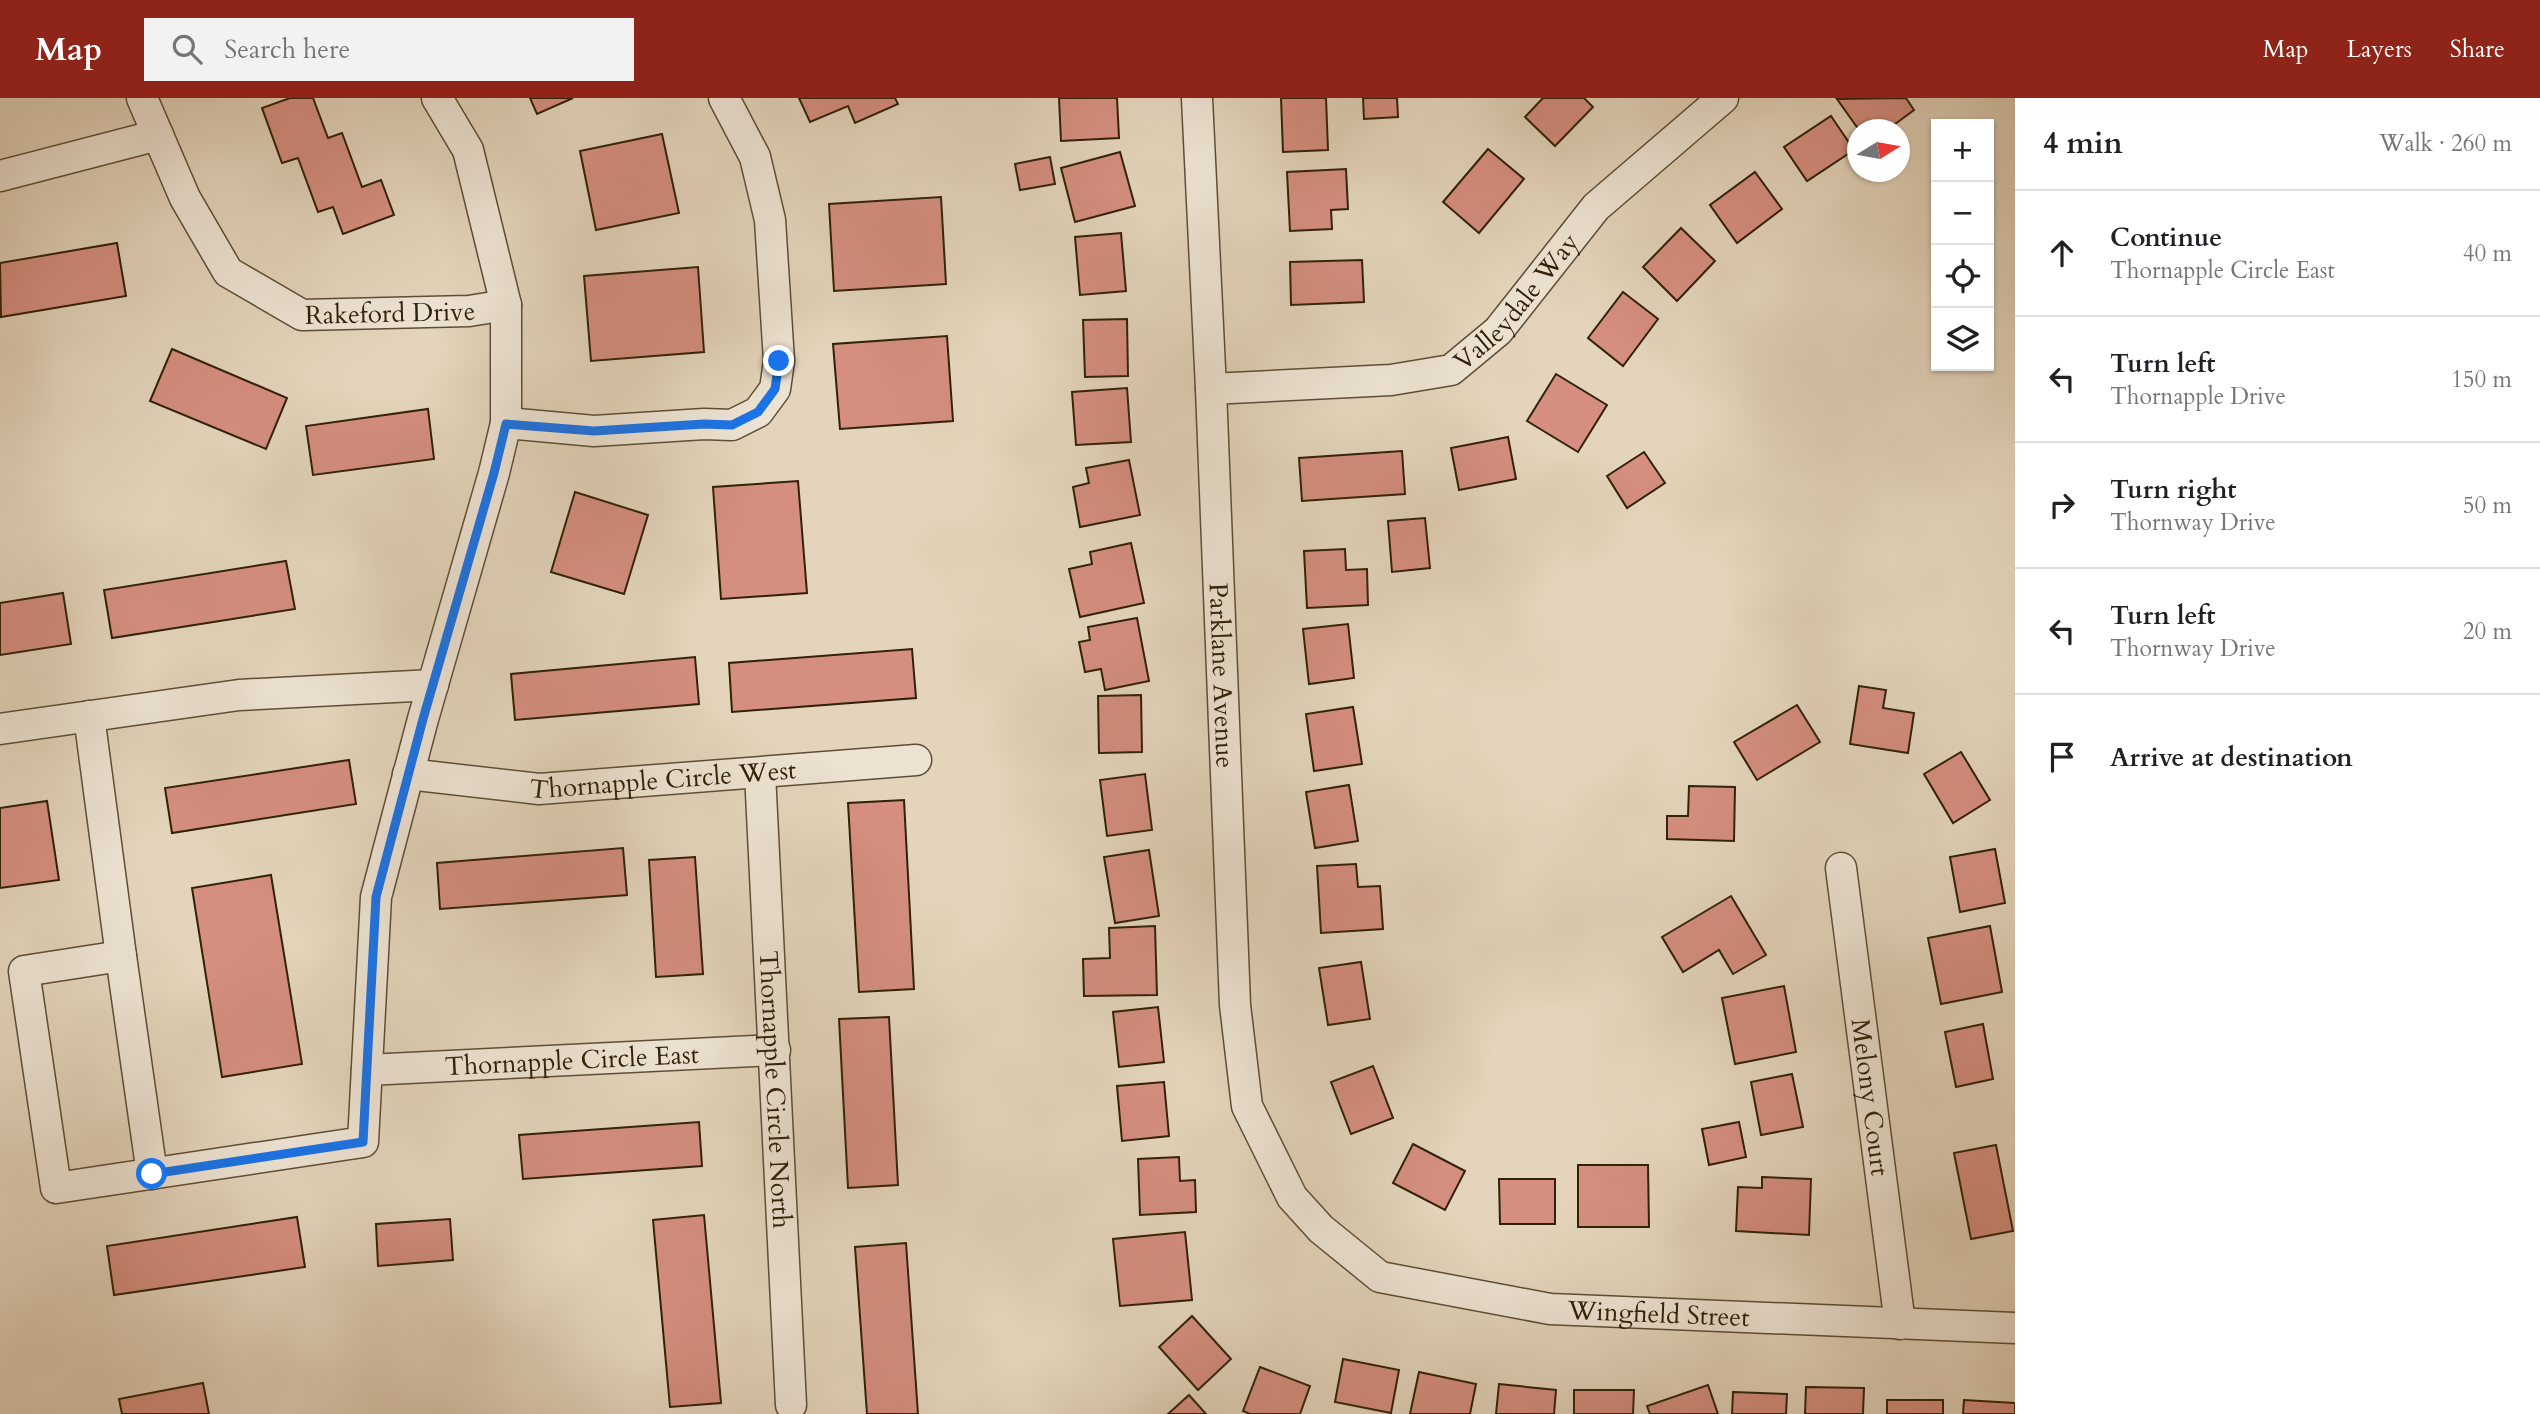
<!DOCTYPE html>
<meta charset="utf-8">
<style>
:root{--surface:#fff;--page:#f2f2f2;--text:#202124;--muted:#757577;--line:#e0e0e0;--accent:#8f2418}
body{margin:0;font-family:Cardo,serif;background:var(--page);color:var(--text)}
.controls{position:absolute;right:21px;top:21px;display:grid;overflow:hidden;border-radius:0px;box-shadow:0 2px 5px #0004}
.controls button{width:63px;height:63px;display:grid;place-items:center;padding:0;border:0;border-bottom:2px solid var(--line);background:var(--surface);color:var(--text);font:35px sans-serif}
.compass{position:absolute;left:1847px;top:21px;width:63px;height:63px;border-radius:50%;background:var(--surface);box-shadow:0 2px 5px #0004;rotate:79deg}
.stop{position:absolute;width:21px;height:21px;margin:-16px;border:5px solid #1a73e8;border-radius:50%;background:#fff}
.stop.end{background:#1a73e8;border-color:#fff;box-shadow:0 2px 7px #0008}
.list{margin:0;padding:0;list-style:none}
h2{display:flex;justify-content:space-between;align-items:center;height:91px;margin:0;padding:0 28px;font-size:30px}
h2 small{font-size:23px;font-weight:400;color:var(--muted)}
.list li{display:grid;grid-template-columns:46px 1fr auto;gap:21px;align-items:center;box-sizing:border-box;height:126px;padding:0 28px;border-top:2px solid var(--line)}
.list b{display:block;font-size:26px;white-space:nowrap}
.list p{margin:0;font-size:23px;white-space:nowrap;color:var(--muted)}
.list em{font-size:23px;font-style:normal;color:var(--muted)}
.icon{flex:none;width:38px;height:38px;fill:none;stroke:currentColor;stroke-width:2;stroke-linecap:round;stroke-linejoin:round}
.map{position:relative;flex:none;width:2015px;height:1316px;overflow:hidden}
header{display:flex;align-items:center;gap:42px;box-sizing:border-box;height:98px;padding:0 35px;background:var(--accent);color:#fff}
header strong{font-size:33px}
nav{display:flex;gap:38px;margin-inline-start:auto;font-size:24px}
.search{width:490px;height:63px;background:var(--page);display:flex;align-items:center;gap:18px;box-sizing:border-box;padding:0 24px;border-radius:0px;color:var(--muted);font-size:26px}
main{display:flex}
aside{flex:1;background:var(--surface)}
.map>svg:first-child{display:block}
.building{fill:#d58e7f;stroke:#312108;stroke-width:2}
.lines{fill:none;stroke-linecap:round;stroke-linejoin:round}
.street-casing{stroke:#5e4e35;stroke-width:33}
.street{stroke:#ede3d3;stroke-width:30}
.route{stroke:#1a73e8;stroke-width:9}
.labels{text-anchor:middle;stroke-width:7;stroke-linejoin:round;paint-order:stroke}
.street-label{font-size:26px;fill:#312108;stroke:#ede3d3}
</style>
<header>
<strong>Map</strong>
<div class="search"><svg class="icon" aria-label="search" viewBox="0 0 24 24"><circle cx="10" cy="10" r="6"/><path d="M15 15l6 6"/></svg>Search here</div>
<nav><a>Map</a><a>Layers</a><a>Share</a></nav>
</header>
<main>
<div class="map">
<svg width="2015" height="1316" viewBox="0 0 2015 1316">
<rect width="100%" height="100%" fill="#e3d4bb"/>
<filter id="stains"><feTurbulence type="fractalNoise" baseFrequency=".00286" numOctaves="4"/><feColorMatrix values="0 0 0 0 .2 0 0 0 0 .09 0 0 0 0 .02 0 0 0 .5 -.17"/></filter>
<radialGradient id="worn" r=".72"><stop offset=".6" stop-color="#630" stop-opacity="0"/><stop offset="1" stop-color="#630" stop-opacity=".3"/></radialGradient>
<g class="building">
<path d="M290 0H313L328 40 342 35 362 89 381 82 394 117 343 136 333 109 318 114 298 60 282 65 262 10Z"/>
<path d="M530 0H573L537 16Z"/>
<path d="M799 0H895L898 6 855 25 848 8 810 24Z"/>
<path d="M1059 0H1117L1119 40 1061 43Z"/>
<path d="M1281 0H1326L1328 52 1283 54Z"/>
<path d="M1363 0H1397L1398 19 1364 21Z"/>
<path d="M1543 0H1584L1593 9 1555 48 1525 19Z"/>
<path d="M1906 0 1914 12 1887 32H1859L1837 1Z"/>
<path d="M1831 18 1854 52 1807 83 1784 49Z"/>
<path d="M662 36 679 115 596 132 580 53Z"/>
<path d="M1488 51 1524 81 1479 135 1443 104Z"/>
<path d="M1120 54 1135 108 1075 124 1061 70Z"/>
<path d="M1050 59 1055 86 1020 92 1015 66Z"/>
<path d="M1346 71 1348 111 1331 112 1332 131 1290 133 1287 74Z"/>
<path d="M1755 74 1782 111 1737 145 1710 107Z"/>
<path d="M941 99 946 186 834 193 829 106Z"/>
<path d="M1681 130 1715 163 1677 203 1643 169Z"/>
<path d="M1121 135 1126 193 1080 197 1075 139Z"/>
<path d="M117 145 126 198 1 219 0 165Z"/>
<path d="M1362 162 1364 204 1291 207 1290 164Z"/>
<path d="M698 169 704 254 591 263 584 178Z"/>
<path d="M1623 194 1658 221 1623 268 1588 240Z"/>
<path d="M1127 221 1128 278 1085 279 1083 222Z"/>
<path d="M947 238 953 323 840 331 833 246Z"/>
<path d="M172 251 287 300 266 351 150 303Z"/>
<path d="M1556 276 1607 307 1578 354 1527 323Z"/>
<path d="M1127 290 1131 344 1076 347 1072 294Z"/>
<path d="M428 311 434 361 313 377 306 328Z"/>
<path d="M1508 339 1516 381 1459 392 1451 350Z"/>
<path d="M1402 353 1405 396 1302 403 1299 360Z"/>
<path d="M1644 354 1665 385 1627 410 1607 378Z"/>
<path d="M1129 362 1140 417 1080 429 1073 389 1089 385 1086 370Z"/>
<path d="M798 383 807 495 721 501 713 389Z"/>
<path d="M575 394 648 417 624 496 551 474Z"/>
<path d="M1425 420 1430 470 1392 474 1388 423Z"/>
<path d="M1131 445 1144 505 1080 519 1069 471 1092 466 1090 454Z"/>
<path d="M1345 451 1346 472 1367 471 1368 507 1307 510 1304 453Z"/>
<path d="M286 463 295 511 112 540 104 492Z"/>
<path d="M63 495 71 546 0 557V505Z"/>
<path d="M1137 520 1149 583 1105 592 1101 571 1085 574 1079 544 1090 542 1088 529Z"/>
<path d="M1348 526 1354 580 1309 586 1303 531Z"/>
<path d="M912 551 916 600 732 614 729 565Z"/>
<path d="M695 559 699 606 515 622 511 576Z"/>
<path d="M1859 588 1886 592 1883 610 1914 615 1908 655 1850 646Z"/>
<path d="M1141 597 1142 654 1099 655 1098 598Z"/>
<path d="M1797 607 1820 644 1757 682 1734 644Z"/>
<path d="M1353 609 1362 666 1314 673 1306 616Z"/>
<path d="M1961 654 1990 702 1953 725 1924 676Z"/>
<path d="M349 662 356 706 172 735 165 690Z"/>
<path d="M1145 676 1152 732 1107 738 1100 682Z"/>
<path d="M1349 687 1358 743 1315 750 1306 694Z"/>
<path d="M1689 688 1735 689 1734 743 1667 741V718H1688Z"/>
<path d="M904 702 914 891 859 894 848 705Z"/>
<path d="M47 703 59 782 0 790V710Z"/>
<path d="M623 750 627 797 440 811 437 765Z"/>
<path d="M1995 751 2005 805 1960 814 1950 759Z"/>
<path d="M1149 752 1159 818 1115 825 1104 759Z"/>
<path d="M695 759 703 876 656 879 649 762Z"/>
<path d="M1356 766 1358 789 1380 788 1383 831 1321 835 1317 768Z"/>
<path d="M271 777 302 966 222 979 192 790Z"/>
<path d="M1731 798 1766 857 1733 876 1719 852 1683 874 1662 839Z"/>
<path d="M1155 828 1157 897 1084 898 1083 861 1110 860 1109 830Z"/>
<path d="M1990 828 2002 894 1941 906 1928 840Z"/>
<path d="M1361 864 1370 921 1328 927 1319 870Z"/>
<path d="M1784 888 1796 954 1735 966 1722 900Z"/>
<path d="M1158 909 1164 964 1119 969 1113 914Z"/>
<path d="M889 919 898 1087 848 1090 839 921Z"/>
<path d="M1983 926 1993 981 1956 989 1945 934Z"/>
<path d="M1373 968 1393 1020 1351 1036 1331 984Z"/>
<path d="M1792 976 1803 1029 1761 1037 1751 984Z"/>
<path d="M1164 984 1169 1038 1122 1043 1117 988Z"/>
<path d="M699 1024 702 1068 523 1081 519 1037Z"/>
<path d="M1739 1024 1746 1059 1709 1067 1702 1031Z"/>
<path d="M1413 1046 1465 1073 1445 1112 1393 1085Z"/>
<path d="M1996 1047 2013 1133 1971 1141 1954 1055Z"/>
<path d="M1179 1059 1180 1083 1195 1082 1196 1114 1140 1117 1138 1061Z"/>
<path d="M1578 1067H1648L1649 1129H1578Z"/>
<path d="M1762 1079 1811 1081 1809 1137 1736 1133 1738 1089 1762 1090Z"/>
<path d="M1499 1081H1555V1126H1500Z"/>
<path d="M704 1117 721 1305 670 1309 653 1122Z"/>
<path d="M297 1119 305 1169 114 1197 107 1148Z"/>
<path d="M450 1121 453 1162 378 1168 376 1126Z"/>
<path d="M1185 1134 1192 1202 1120 1208 1113 1141Z"/>
<path d="M906 1145 918 1316H867L855 1149Z"/>
<path d="M1192 1218 1231 1261 1198 1292 1159 1249Z"/>
<path d="M1343 1261 1399 1272 1391 1315 1335 1304Z"/>
<path d="M1260 1269 1310 1288 1300 1316H1250L1243 1313Z"/>
<path d="M1419 1274 1476 1286 1470 1316H1410Z"/>
<path d="M203 1285 209 1316H122L119 1301Z"/>
<path d="M1499 1286 1556 1292 1554 1316H1496Z"/>
<path d="M1708 1287 1718 1316H1650L1647 1308Z"/>
<path d="M1806 1289 1864 1290 1863 1316H1805Z"/>
<path d="M1574 1292H1634L1633 1316H1574Z"/>
<path d="M1733 1294 1787 1296 1786 1316H1732Z"/>
<path d="M1189 1297 1206 1316H1168Z"/>
<rect x="1887" y="1302" width="56" height="14"/>
<path d="M1964 1302 2015 1305V1316H1963Z"/>
</g>
<g class="lines">
<defs>
<g id="street">
<path id="s1" d="M142 0 185 100 228 174 302 217 469 213 506 207"/>
<path id="s2" d="M1197 0 1211 291 1235 907 1247 1008 1292 1099 1321 1131 1380 1179 1550 1211 2015 1230"/>
<path d="M0 78 158 37"/>
<path id="s3" d="M1211 291 1391 282 1451 272 1498 233 1596 109 1723 0"/>
<path d="M506 325 594 333 704 326 732 327 758 314 775 291 779 263 770 122 755 59 724 0"/>
<path d="M89 618 121 858 152 1076"/>
<path d="M0 631 239 597 433 587"/>
<path id="s4" d="M760 675 791 1307"/>
<path id="s5" d="M408 676 539 691 916 662"/>
<path id="s6" d="M1841 770 1900 1226"/>
<path d="M121 858 24 873 56 1090 363 1044 376 799 423 621 494 375 506 325V207L468 52 437 0"/>
<path id="s7" d="M367 972 775 952"/>
</g>
</defs>
<use href="#street" class="street-casing"/>
<use href="#street" class="street"/>
</g>
<g class="lines">
<path class="route" d="M152 1076 363 1044 376 799 423 621 494 375 506 326 594 333 704 326 732 327 758 314 775 291 779 263"/>
</g>
<g class="labels">
<g class="street-label">
<text dy="9" stroke="none"><textPath href="#s3" startOffset="336">Valleydale Way</textPath></text>
<text dy="9" stroke="none"><textPath href="#s1" startOffset="368">Rakeford Drive</textPath></text>
<text dy="9" stroke="none"><textPath href="#s2" startOffset="578">Parklane Avenue</textPath></text>
<text dy="9" stroke="none"><textPath href="#s5" startOffset="256">Thornapple Circle West</textPath></text>
<text dy="9" stroke="none"><textPath href="#s7" startOffset="205">Thornapple Circle East</textPath></text>
<text dy="9" stroke="none"><textPath href="#s4" startOffset="317">Thornapple Circle North</textPath></text>
<text dy="9" stroke="none"><textPath href="#s6" startOffset="231">Melony Court</textPath></text>
<text dy="9" stroke="none"><textPath href="#s2" startOffset="1512">Wingfield Street</textPath></text>
</g>
</g>
<rect width="100%" height="100%" filter="url(#stains)"/>
<rect width="100%" height="100%" fill="url(#worn)"/>
</svg>
<div class="controls">
<button>+</button>
<button>−</button>
<button><svg class="icon" aria-label="locate" viewBox="0 0 24 24"><circle cx="12" cy="12" r="6"/><path d="M12 2v4M12 18v4M2 12h4M18 12h4"/></svg></button>
<button><svg class="icon" aria-label="layers" viewBox="0 0 24 24"><path d="M12 4l9 5-9 5-9-5zM3 14l9 5 9-5"/></svg></button>
</div>
<svg class="compass" viewBox="-18 -18 36 36"><path d="M0-13l5 13h-10z" fill="#e53935"/><path d="M0 13l5-13h-10z" fill="#757577"/></svg>
<div class="stop" style="left:152px;top:1076px"></div>
<div class="stop end" style="left:779px;top:263px"></div>
</div>
<aside>
<h2>4 min<small>Walk · 260 m</small></h2>
<ul class="list">
<li><svg class="icon" aria-label="ahead" viewBox="0 0 24 24"><path d="M12 20V5M6 11l6-6 6 6"/></svg><div><b>Continue</b><p>Thornapple Circle East</p></div><em>40 m</em></li>
<li><svg class="icon" aria-label="left" viewBox="0 0 24 24"><path d="M17 20v-9H6M10 6l-5 5 5 5"/></svg><div><b>Turn left</b><p>Thornapple Drive</p></div><em>150 m</em></li>
<li><svg class="icon" aria-label="right" viewBox="0 0 24 24"><path d="M7 20v-9h11M14 6l5 5-5 5"/></svg><div><b>Turn right</b><p>Thornway Drive</p></div><em>50 m</em></li>
<li><svg class="icon" aria-label="left" viewBox="0 0 24 24"><path d="M17 20v-9H6M10 6l-5 5 5 5"/></svg><div><b>Turn left</b><p>Thornway Drive</p></div><em>20 m</em></li>
<li><svg class="icon" aria-label="arrive" viewBox="0 0 24 24"><path d="M6 21V4h12l-3 4 3 4H6"/></svg><div><b>Arrive at destination</b></div></li>
</ul>
</aside>
</main>
